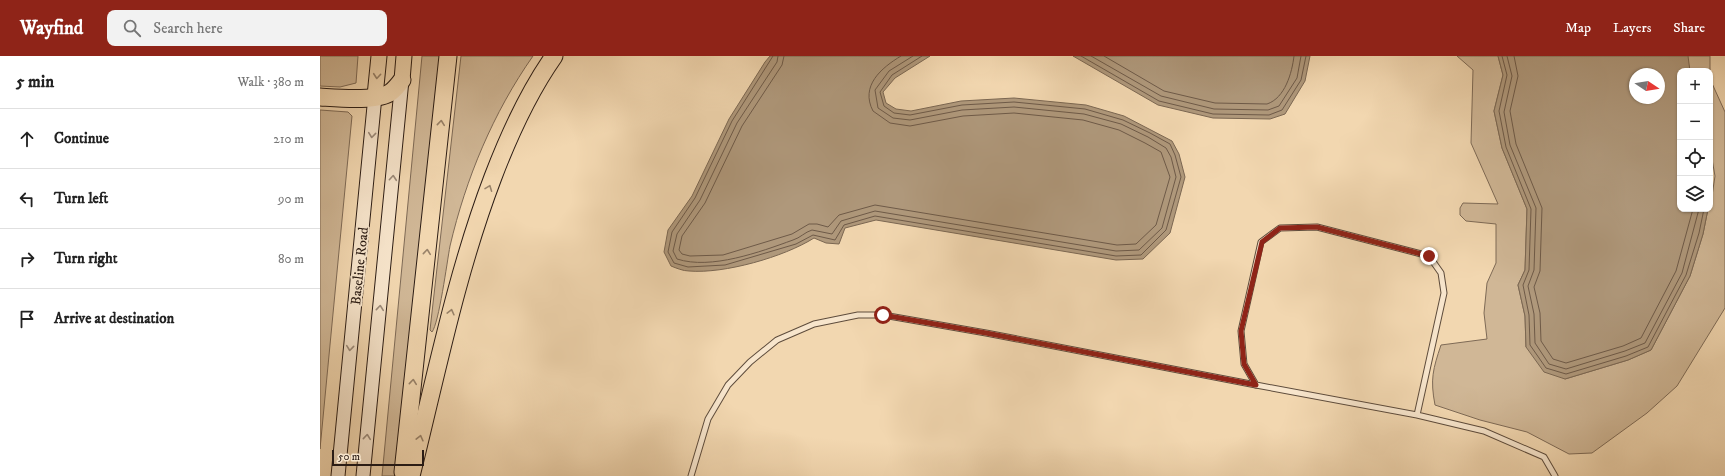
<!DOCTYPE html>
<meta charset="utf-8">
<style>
:root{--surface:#fff;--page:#f2f2f2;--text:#222;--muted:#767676;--line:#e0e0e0;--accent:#8f2418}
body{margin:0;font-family:"IM FELL DW Pica",serif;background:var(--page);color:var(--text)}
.controls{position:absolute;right:12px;top:12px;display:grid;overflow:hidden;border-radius:8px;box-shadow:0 1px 3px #0004}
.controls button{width:36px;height:36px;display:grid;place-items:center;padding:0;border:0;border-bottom:1px solid var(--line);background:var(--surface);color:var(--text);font:20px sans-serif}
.compass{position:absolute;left:1309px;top:12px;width:36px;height:36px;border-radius:50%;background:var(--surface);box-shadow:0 1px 3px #0004;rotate:102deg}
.scale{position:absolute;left:12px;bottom:10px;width:92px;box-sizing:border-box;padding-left:4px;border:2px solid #2c1d15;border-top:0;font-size:11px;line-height:14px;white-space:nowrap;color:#2c1d15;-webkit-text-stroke:3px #f7e5cc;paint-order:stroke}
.stop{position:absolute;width:12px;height:12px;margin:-9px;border:3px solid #8f2418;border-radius:50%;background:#fff}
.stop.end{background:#8f2418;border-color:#fff;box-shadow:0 1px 4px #0008}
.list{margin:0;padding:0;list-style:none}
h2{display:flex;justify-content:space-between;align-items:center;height:52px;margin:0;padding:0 16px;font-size:17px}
h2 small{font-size:13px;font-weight:400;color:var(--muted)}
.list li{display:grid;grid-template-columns:26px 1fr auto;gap:12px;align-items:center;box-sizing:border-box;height:60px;padding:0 16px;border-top:1px solid var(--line)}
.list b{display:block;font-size:15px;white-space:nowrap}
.list em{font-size:13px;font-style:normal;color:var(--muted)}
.icon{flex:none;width:22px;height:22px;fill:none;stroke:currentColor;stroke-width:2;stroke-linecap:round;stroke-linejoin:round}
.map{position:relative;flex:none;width:1405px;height:420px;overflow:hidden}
header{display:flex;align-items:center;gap:24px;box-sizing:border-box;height:56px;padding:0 20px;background:var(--accent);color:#fff}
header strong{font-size:19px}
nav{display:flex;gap:22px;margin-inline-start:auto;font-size:14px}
.search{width:280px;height:36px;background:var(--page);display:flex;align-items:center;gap:10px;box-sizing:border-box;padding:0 14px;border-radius:8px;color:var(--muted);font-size:15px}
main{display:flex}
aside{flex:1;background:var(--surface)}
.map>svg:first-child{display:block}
.green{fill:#d0b796;stroke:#7e6a56}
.water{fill:#af987b;stroke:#7b6752;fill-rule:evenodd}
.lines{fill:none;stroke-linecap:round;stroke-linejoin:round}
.shore{stroke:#6e5a48;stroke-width:1}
.service-casing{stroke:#5e4c3c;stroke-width:7}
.secondary-casing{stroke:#2c1d15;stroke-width:15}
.primary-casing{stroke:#2c1d15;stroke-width:17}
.motorway-casing{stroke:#2c1d15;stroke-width:19}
.service{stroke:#f7e5cc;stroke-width:5}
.secondary{stroke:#f7e5cc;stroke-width:13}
.primary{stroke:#f2d7b0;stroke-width:15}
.motorway{stroke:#f2d7b0;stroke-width:17}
.oneway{stroke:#99836a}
.oneway2{stroke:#9c8b7a}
.route{stroke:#8f2418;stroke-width:5}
.labels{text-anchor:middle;stroke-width:4;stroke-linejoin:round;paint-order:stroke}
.street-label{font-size:14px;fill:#2c1d15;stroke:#f7e5cc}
</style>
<header>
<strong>Wayfind</strong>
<div class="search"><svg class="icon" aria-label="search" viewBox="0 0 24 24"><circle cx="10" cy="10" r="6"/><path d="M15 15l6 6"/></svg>Search here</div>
<nav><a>Map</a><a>Layers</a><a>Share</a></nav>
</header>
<main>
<aside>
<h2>5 min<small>Walk · 380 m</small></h2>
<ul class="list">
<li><svg class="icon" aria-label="ahead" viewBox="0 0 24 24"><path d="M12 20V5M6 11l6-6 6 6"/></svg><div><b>Continue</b></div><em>210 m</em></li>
<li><svg class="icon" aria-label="left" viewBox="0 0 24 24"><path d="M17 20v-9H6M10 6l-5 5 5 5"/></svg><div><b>Turn left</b></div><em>90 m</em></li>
<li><svg class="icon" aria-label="right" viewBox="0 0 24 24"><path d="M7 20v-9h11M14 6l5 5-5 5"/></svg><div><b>Turn right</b></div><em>80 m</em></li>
<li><svg class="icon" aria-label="arrive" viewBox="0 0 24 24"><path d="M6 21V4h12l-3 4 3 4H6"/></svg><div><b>Arrive at destination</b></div></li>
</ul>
</aside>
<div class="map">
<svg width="1405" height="420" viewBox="0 0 1405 420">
<rect width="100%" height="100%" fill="#f2d7b0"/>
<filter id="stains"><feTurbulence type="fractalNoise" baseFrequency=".005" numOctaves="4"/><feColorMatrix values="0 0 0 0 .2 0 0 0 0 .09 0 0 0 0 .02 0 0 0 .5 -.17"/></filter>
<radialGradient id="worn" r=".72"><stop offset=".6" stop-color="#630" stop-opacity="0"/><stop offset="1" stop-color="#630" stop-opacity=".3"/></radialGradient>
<g class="green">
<path d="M0 0H38L36 27 20 31 0 30Z"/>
<path d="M102 0H125L76 420H62Z"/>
<path d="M141 0H213C173 57 146 122 130 190 127 206 119 267 112 276L110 274Z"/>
<path d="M1137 0H1178L1183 19 1174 55 1182 92 1207 153 1205 214 1198 229 1205 260 1206 291 1245 323 1308 304 1331 294 1370 220 1383 178 1388 153H1390L1395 120 1390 92V15H1370L1367 2 1368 0H1390V23L1405 56V252L1357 330 1327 357 1272 397 1249 398 1207 376 1160 364 1115 349C1110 323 1113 313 1121 289L1167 283 1164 257 1167 227 1176 207V168L1146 165 1140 159V152L1143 147 1178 148 1151 87 1153 14Z"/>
<path d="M0 54 28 56 32 60 0 393Z"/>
</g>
<g class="water">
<path d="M450 0H610L575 22 563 36 566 47 576 53 591 55 641 45 694 42 766 49 804 60 852 85 859 98 865 121 850 177 823 203 796 204 556 164 525 172 519 188 506 187 494 182C464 201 404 218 369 215 363 215 356 212 351 210L344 196 348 174 372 140 409 63 445 6Z"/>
<path d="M753 0H990L985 25 965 58 950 63 893 62 838 49Z"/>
<path d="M1178 0H1368L1370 15H1360V153H1388L1383 178 1370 220 1331 294 1308 304 1245 323 1224 316 1206 291 1205 260 1198 229 1205 214 1207 153 1182 92 1174 55 1183 19ZM1315 18H1339V42H1315Z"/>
</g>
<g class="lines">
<g class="shore">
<path d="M453 0 412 65 375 142 352 176 348 196 354 207 368 211 405 209 476 188 493 179 515 184 524 169 555 160 796 200 821 199 846 174 861 121 855 99 850 88 830 77 803 64 765 53 735 50 694 46 642 49 590 59 574 57 564 50 560 36 572 19 602 0"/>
<path d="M458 0 457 6 417 67 380 144 357 178 353 195 357 203C391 214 440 196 473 184 480 182 485 176 492 174L512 178 521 165 555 155 796 195 819 194 842 172 856 121 851 101 846 92 828 81 801 68 764 58 694 51 642 54 590 64 573 62 558 52 555 34 569 15 593 0"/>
<path d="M464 0 462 9 422 70 385 147 362 180 359 194 362 198 370 200 403 199 472 178 489 168H497L508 171 519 159 555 149 797 189 816 188 836 169 850 121 841 96 825 87 799 74 763 64 694 57 643 60 590 70 570 67 553 55C540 30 561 12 581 0"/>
<path d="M761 0 839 45 893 58 949 59 962 54 981 24 986 0"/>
<path d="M771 0 841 40 894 53 948 54 959 50 977 22 981 0"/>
<path d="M784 0 844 35 895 47 947 48C965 42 972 17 974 0"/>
<path d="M1182 0 1187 19 1179 55 1186 91 1211 153 1209 214 1203 229 1209 259 1210 289 1226 312 1246 318 1306 300 1328 291 1366 219 1379 177 1384 153"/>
<path d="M1187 0 1192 20 1184 56 1190 89 1216 152 1214 214 1208 230 1214 258 1215 287 1229 308 1246 313 1305 295 1325 287 1362 217 1379 153"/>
<path d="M1194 0 1198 20 1190 55 1196 88 1222 152 1220 215 1214 231 1220 257 1221 285 1233 303 1246 307 1303 290 1321 282 1356 215 1373 153"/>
</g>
<defs>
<g id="service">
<path d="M1097 359 1124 237 1121 217 1109 200 997 171 960 172 941 186 921 275 924 308 936 329 1097 359 1164 375 1224 401 1235 420"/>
<path d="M371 420 388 363 408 329 430 306 457 284 494 268 538 259H563L666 277 936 329"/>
</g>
<g id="secondary">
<path d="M18 420 55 40"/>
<path d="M43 420 82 24"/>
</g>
<g id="primary">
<path d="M82 24 84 0"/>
<path d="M55 40 59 0"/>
</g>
<g id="motorway">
<path d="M0 41C17 42 58 46 71 36 75 33 79 28 82 24"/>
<path d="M83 416 128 0"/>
<path d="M91 420C116 320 136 218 173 121 189 79 208 37 234 0"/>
</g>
</defs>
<use href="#service" class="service-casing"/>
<use href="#secondary" class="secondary-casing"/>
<use href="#primary" class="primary-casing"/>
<use href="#motorway" class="motorway-casing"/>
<use href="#service" class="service"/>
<use href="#secondary" class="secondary"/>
<use href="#primary" class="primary"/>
<use href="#motorway" class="motorway"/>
</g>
<defs><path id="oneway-chevron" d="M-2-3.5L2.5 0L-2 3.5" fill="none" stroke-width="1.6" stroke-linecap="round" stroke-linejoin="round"/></defs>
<g class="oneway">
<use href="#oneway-chevron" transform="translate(57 20) rotate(95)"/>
<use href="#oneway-chevron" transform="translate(121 67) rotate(-84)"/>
<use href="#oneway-chevron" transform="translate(169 132) rotate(-69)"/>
<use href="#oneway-chevron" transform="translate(107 196) rotate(-84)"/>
<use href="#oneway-chevron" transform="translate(131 256) rotate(-76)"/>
<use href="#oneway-chevron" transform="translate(93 326) rotate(-84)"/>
<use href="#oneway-chevron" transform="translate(100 382) rotate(-76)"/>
</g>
<g class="oneway2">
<use href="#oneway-chevron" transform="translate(52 79) rotate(96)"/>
<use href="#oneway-chevron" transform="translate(73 122) rotate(-85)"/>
<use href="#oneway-chevron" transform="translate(60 252) rotate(-84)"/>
<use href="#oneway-chevron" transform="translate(30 292) rotate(96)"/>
<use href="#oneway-chevron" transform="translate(47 381) rotate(-84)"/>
</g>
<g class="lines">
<path class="route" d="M563 259 666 277 936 329 924 308 921 275 942 186 960 172 997 171 1109 200"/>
</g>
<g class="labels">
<g class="street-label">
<text transform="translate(39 210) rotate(-84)" y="5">Baseline Road</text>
</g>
</g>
<rect width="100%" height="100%" filter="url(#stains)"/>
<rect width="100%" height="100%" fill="url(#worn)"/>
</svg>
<div class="controls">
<button>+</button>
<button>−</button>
<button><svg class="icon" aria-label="locate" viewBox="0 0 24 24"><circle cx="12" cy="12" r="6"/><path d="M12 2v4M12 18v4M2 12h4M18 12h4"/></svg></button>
<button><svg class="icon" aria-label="layers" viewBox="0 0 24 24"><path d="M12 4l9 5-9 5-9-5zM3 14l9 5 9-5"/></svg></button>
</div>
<svg class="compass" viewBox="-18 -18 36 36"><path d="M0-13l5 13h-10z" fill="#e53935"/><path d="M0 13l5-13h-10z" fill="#767676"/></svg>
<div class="scale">50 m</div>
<div class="stop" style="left:563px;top:259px"></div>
<div class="stop end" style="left:1109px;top:200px"></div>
</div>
</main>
